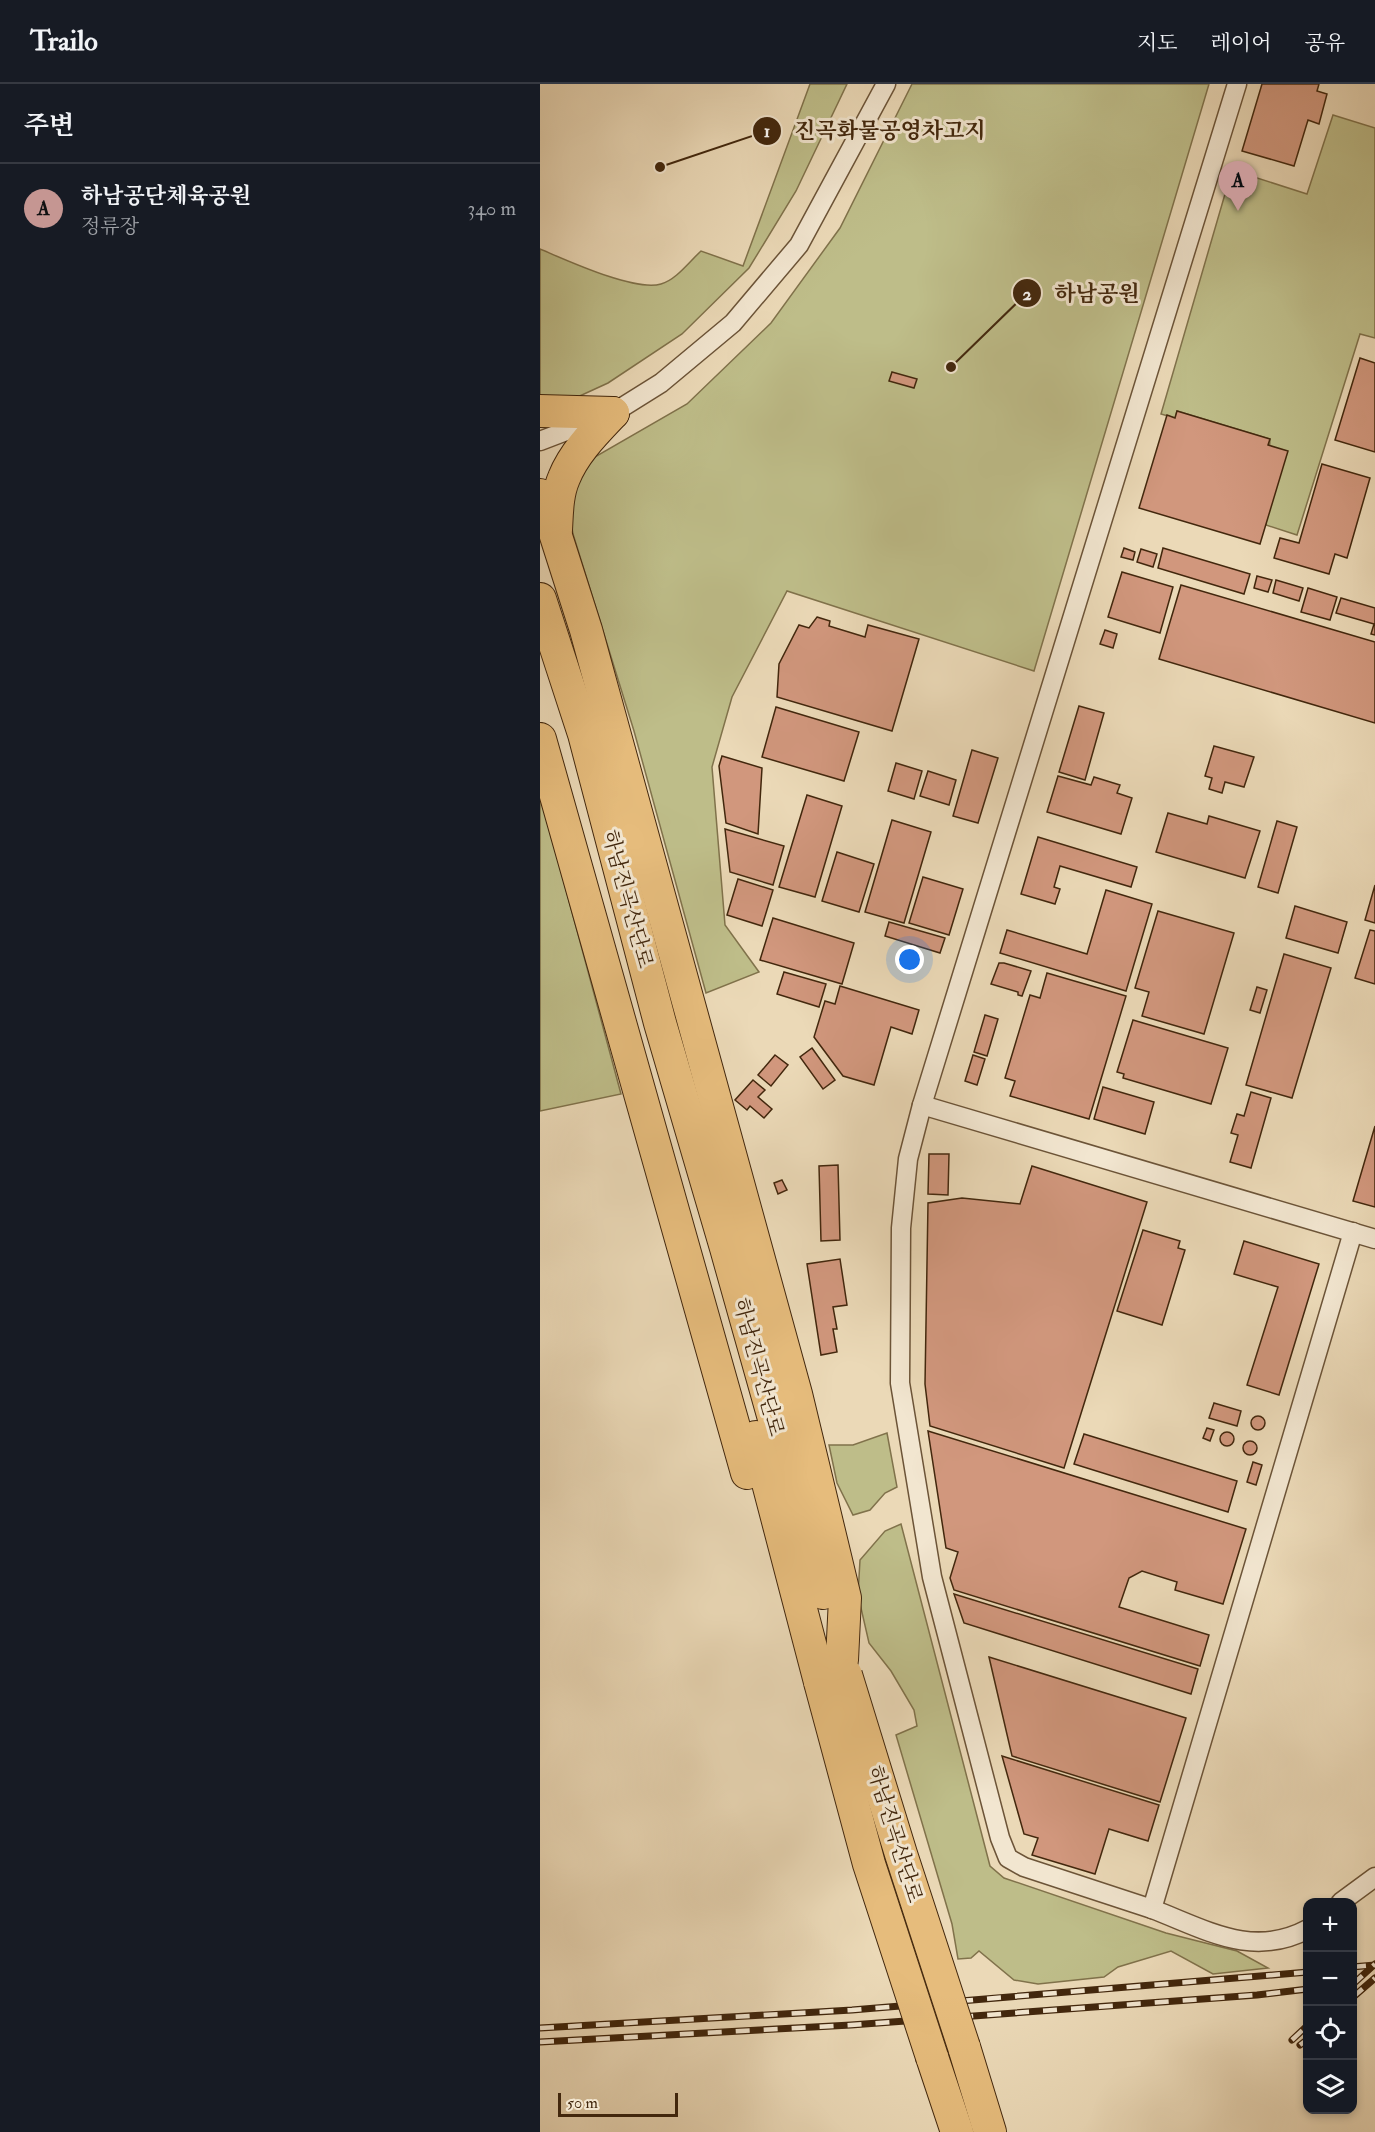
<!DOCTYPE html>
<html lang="ko">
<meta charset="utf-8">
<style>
:root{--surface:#171b24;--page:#242831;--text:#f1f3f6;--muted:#9ea1a6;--line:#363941;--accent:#c59692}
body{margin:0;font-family:"IM FELL Double Pica","Noto Serif KR",serif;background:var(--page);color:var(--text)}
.controls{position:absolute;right:18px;bottom:18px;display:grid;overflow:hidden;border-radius:12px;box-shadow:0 3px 9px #0003}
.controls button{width:54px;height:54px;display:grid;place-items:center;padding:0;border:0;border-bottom:2px solid var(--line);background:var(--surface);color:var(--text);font:30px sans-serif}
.scale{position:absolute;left:18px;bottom:15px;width:120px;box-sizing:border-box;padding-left:6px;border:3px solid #42270d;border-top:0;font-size:16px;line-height:21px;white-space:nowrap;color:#42270d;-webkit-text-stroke:4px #f2e6d0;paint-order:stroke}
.you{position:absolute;left:370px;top:876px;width:21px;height:21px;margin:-15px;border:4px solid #fff;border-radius:50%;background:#1a73e8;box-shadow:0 0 0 9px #1a73e833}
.badge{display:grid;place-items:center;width:39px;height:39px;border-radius:50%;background:var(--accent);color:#111;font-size:20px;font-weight:700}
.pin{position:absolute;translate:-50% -50px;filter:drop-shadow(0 2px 3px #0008)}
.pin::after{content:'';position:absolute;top:32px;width:21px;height:18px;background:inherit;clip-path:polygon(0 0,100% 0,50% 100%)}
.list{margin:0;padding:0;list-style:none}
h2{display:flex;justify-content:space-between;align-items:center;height:78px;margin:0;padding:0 24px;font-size:26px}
h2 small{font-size:20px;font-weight:400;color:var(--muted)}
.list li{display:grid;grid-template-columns:39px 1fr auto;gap:18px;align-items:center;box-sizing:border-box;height:90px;padding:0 24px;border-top:2px solid var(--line)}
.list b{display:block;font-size:22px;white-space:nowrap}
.list p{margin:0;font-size:20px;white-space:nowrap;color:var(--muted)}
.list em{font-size:20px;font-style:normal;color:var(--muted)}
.icon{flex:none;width:33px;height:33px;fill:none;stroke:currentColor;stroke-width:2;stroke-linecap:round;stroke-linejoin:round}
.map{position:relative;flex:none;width:835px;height:2048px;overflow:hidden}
header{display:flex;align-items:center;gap:36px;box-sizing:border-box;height:84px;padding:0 30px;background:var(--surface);border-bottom:2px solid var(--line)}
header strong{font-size:28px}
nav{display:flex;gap:33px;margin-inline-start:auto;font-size:21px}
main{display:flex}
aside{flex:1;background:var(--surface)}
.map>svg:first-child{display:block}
.green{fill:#bebd89;stroke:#80724b;stroke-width:1.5}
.building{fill:#d1977d;stroke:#42270d;stroke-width:1.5}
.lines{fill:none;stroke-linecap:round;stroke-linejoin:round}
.street-casing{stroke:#6c5438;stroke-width:21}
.highway-casing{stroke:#42270d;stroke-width:34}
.street{stroke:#f2e6d0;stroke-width:18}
.highway{stroke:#e6bc7c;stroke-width:32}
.rail-casing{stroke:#42270d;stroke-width:7}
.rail{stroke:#f2e6d0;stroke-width:4.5;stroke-dasharray:14;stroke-linecap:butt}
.highway-bridge-casing{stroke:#42270d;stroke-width:34;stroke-linecap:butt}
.highway-bridge{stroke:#e6bc7c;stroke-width:32}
.labels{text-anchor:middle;stroke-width:6;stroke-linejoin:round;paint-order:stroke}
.street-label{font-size:21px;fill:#42270d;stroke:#f2e6d0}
.leader{fill:none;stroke:#42270d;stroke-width:2}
.callout-dot{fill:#42270d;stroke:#f2e6d0;stroke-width:2}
.mark-label{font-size:18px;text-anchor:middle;font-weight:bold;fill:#fff}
.callout-label{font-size:22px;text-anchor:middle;font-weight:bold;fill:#42270d;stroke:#f2e6d0;stroke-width:6;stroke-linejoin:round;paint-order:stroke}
</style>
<header>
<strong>Trailo</strong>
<nav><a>지도</a><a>레이어</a><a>공유</a></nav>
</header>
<main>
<aside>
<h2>주변<small></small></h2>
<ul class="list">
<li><span class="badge">A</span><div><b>하남공단체육공원</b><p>정류장</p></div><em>340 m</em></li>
</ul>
</aside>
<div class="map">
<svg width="835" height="2048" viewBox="0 0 835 2048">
<rect width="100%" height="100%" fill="#ebd9b7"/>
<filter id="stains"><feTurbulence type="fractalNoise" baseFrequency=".00333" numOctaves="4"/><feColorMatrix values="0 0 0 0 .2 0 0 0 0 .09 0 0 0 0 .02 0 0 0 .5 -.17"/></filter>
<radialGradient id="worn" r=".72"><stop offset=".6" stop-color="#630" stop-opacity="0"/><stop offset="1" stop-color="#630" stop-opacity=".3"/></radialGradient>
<g class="green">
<path d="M270 0H307L256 107 209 184 142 250 68 299 31 316 0 317V165C26 176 95 208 121 200 136 196 149 178 161 167L203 182Z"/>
<path d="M372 0H669L494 587 247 507 192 613 172 683 185 841 219 888 166 909 94 647 33 450 28 420 36 394 53 374 147 320 231 239 300 144Z"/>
<path d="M793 31 835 44V254L820 250 757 451 726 441 730 355 637 327 635 334 621 330 692 86 767 110Z"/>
<path d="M0 709 81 1010 0 1027Z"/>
<path d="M347 1349 357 1403 345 1409 330 1426 313 1431 297 1399 289 1361H313Z"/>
<path d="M361 1440 450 1782 464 1794 626 1849 697 1867 728 1884 673 1890 631 1867 578 1883 564 1893 498 1900 474 1896 439 1867 431 1874 418 1875 412 1840 356 1651 377 1642 374 1626 351 1587 329 1559 318 1511 320 1476 345 1447Z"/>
</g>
<g class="building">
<path d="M722 0H779L777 7 787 10 779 40 768 36 754 82 702 67Z"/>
<path d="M820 274 835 279V368L795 356Z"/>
<path d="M352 288 377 295 374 304 349 297Z"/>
<path d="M637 327 730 355 728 361 748 367 720 460 599 424 627 331 635 334Z"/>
<path d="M782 380 830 394 807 474 795 470 789 490 734 474 740 454 759 459Z"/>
<path d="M584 464 595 468 593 476 581 473Z"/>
<path d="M623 464 710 490 704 510 618 484Z"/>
<path d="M601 465 617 470 613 483 597 478Z"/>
<path d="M582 488 633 503 620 549 568 533Z"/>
<path d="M717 492 732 496 728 508 714 504Z"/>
<path d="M736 496 763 504 759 517 733 509Z"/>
<path d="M641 501 835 558V639L619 575Z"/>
<path d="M768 504 797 513 790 536 761 528Z"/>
<path d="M801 514 835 524V551L831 550 834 540 796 529Z"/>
<path d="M277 533 290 537 289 542 325 553 328 541 379 555 352 647 237 613 239 580 259 541 269 544Z"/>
<path d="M565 546 577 550 573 564 560 560Z"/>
<path d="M539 622 564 629 545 696 519 688Z"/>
<path d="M236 623 319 648 304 697 222 673Z"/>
<path d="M674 662 714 673 704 703 685 698 682 709 669 705 672 694 665 692Z"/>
<path d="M432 666 458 674 438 739 413 732Z"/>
<path d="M182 672 222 684 218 750 186 739 179 682Z"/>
<path d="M356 679 382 687 374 715 348 707Z"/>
<path d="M388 687 416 696 409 721 380 712Z"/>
<path d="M518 692 551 701 554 693 580 701 577 709 592 714 581 750 507 728Z"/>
<path d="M267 711 302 722 275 813 239 803Z"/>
<path d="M628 729 667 740 669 732 720 747 705 794 616 768Z"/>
<path d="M352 736 391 748 364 839 325 828Z"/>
<path d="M737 737 757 743 738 809 718 803Z"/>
<path d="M185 745 244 762 233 801 190 788Z"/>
<path d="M498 753 597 783 591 803 520 782 514 803 520 805 515 820 481 810Z"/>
<path d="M297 768 334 780 319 828 282 817Z"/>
<path d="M383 793 423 805 409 851 369 839Z"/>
<path d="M198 795 233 806 222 842 187 831Z"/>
<path d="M835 801V839L825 836Z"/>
<path d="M566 806 612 820 586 907 460 869 467 846 547 870Z"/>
<path d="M755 822 807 838 798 869 746 854Z"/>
<path d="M618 827 694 849 664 950 602 932 609 908 595 904Z"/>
<path d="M233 834 314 859 302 900 220 876Z"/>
<path d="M349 838 405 854 400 869 345 852Z"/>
<path d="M830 846 835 847V900L815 894Z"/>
<path d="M744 870 791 884 752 1014 706 1001Z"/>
<path d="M459 879H464L491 887 482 912 478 911V908L451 900Z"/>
<path d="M244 888 286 900 279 923 237 910Z"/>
<path d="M507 889 586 912 549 1035 470 1012 475 997 465 994 490 911 500 914Z"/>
<path d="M300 902 379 926 372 950 351 943 334 1001 303 992 274 953 285 917 295 920Z"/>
<path d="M717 903 727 906 720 929 710 926Z"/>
<path d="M445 931 458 935 447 972 434 968Z"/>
<path d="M593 936 688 964 671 1020 583 994 584 990 577 988Z"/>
<path d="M272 964 295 996 283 1005 260 973Z"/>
<path d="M235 971 248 981 231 1002 218 991Z"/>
<path d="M433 971 445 975 437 1001 425 997Z"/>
<path d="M213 996 225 1006 218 1013 232 1025 224 1034 210 1022 207 1026 195 1016Z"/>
<path d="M563 1003 614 1018 605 1050 554 1035Z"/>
<path d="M711 1008 731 1014 711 1084 690 1078 698 1051 691 1049 697 1030 704 1032Z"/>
<path d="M835 1042V1123L813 1117Z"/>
<path d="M389 1070H409L408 1111 388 1110Z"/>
<path d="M298 1081 300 1156 281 1157 279 1082Z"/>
<path d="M492 1082 607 1118 524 1384 390 1342 385 1300 388 1119 422 1114 480 1120Z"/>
<path d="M242 1096 247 1106 238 1110 234 1099Z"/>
<path d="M603 1146 640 1157 638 1164 645 1166 622 1241 577 1227Z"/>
<path d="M704 1157 779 1180 739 1311 707 1301 738 1203 694 1190Z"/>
<path d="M300 1175 307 1221 293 1223 297 1245H293L297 1268 281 1271 267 1180Z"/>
<path d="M674 1319 701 1327 697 1342 669 1334Z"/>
<circle cx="718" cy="1339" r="7"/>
<path d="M667 1344 674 1346 670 1357 663 1354Z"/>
<path d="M388 1347 706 1445 683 1520 635 1506 637 1498 602 1487 589 1494 579 1523 669 1551 660 1582 414 1506 410 1494 418 1468 406 1464Z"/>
<circle cx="687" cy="1355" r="7"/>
<path d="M544 1350 697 1397 688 1428 534 1380Z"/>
<circle cx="710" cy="1364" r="7"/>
<path d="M713 1378 722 1381 716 1401 707 1398Z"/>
<path d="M414 1510 658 1585 651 1610 424 1539Z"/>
<path d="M449 1573 646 1634 620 1718 472 1672Z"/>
<path d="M462 1672 619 1721 608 1757 569 1745 555 1790 492 1771 498 1754 484 1750Z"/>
</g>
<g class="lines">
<defs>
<g id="street">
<path d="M697 0 382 1021 368 1075 361 1144 360 1299 392 1493 460 1754 468 1774 484 1783 612 1825 813 1148"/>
<path d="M0 357 73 329 121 299 193 239 259 161 346 0"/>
<path d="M382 1021 835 1155"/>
<path d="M801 1818 835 1793"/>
<path d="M612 1825C665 1845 712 1875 768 1845"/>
</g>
<g id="highway">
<path d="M0 327 73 329"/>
<path d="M0 411 15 449 46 546 256 1310 305 1514 302 1576"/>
<path d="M16 446C17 428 17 410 24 394 34 369 54 349 73 329"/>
<path d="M0 515 44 650 120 939 186 1164 283 1509"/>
<path d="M0 655 207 1389"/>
<path d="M216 1353 280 1598"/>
<path d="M424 1963 450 2048"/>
<path d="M392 1973 417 2048"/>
</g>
</defs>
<use href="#street" class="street-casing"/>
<use href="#highway" class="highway-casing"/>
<use href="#street" class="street"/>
<use href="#highway" class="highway"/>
<defs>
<g id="rail">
<path d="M812 1883 835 1881"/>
<path d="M812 1901 835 1880"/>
<path d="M812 1914 835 1894"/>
<path d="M0 1944 312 1926 768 1888"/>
<path d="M752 1956 768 1941"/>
<path d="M0 1958 311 1941 717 1911 768 1905"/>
<path d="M760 1961 768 1955"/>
</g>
</defs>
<use href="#rail" class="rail-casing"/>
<use href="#rail" class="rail"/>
<defs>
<g id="highway-bridge">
<path d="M306 1591 361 1770 424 1963"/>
<path d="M280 1598 329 1780 392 1973"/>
</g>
</defs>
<use href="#highway-bridge" class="highway-bridge-casing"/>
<use href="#highway-bridge" class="highway-bridge"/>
</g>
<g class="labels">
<g class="street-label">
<text transform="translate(88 815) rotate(75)" y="7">하남진곡산단로</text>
<text transform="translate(219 1283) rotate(75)" y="7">하남진곡산단로</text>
<text transform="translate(355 1750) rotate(73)" y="7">하남진곡산단로</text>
</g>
</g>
<path class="leader" d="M120 83L227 47M411 283L487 209"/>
<g class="callout-dot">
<circle cx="120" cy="83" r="6"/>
<circle cx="411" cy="283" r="6"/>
<circle cx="227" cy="47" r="15"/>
<circle cx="487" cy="209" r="15"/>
</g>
<g class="mark-label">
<text x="227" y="53">1</text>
<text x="487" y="216">2</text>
</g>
<g class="callout-label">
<text x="350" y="54">진곡화물공영차고지</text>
<text x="557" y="217">하남공원</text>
</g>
<rect width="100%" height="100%" filter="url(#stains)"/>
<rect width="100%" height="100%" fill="url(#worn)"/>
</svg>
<div class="controls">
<button>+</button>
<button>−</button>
<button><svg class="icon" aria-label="locate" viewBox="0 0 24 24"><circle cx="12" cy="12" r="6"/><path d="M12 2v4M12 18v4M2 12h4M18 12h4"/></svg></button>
<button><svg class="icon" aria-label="layers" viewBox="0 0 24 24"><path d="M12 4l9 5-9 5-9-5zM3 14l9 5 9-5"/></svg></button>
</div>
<div class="scale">50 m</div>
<div class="you"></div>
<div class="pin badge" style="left:698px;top:127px">A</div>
</div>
</main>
